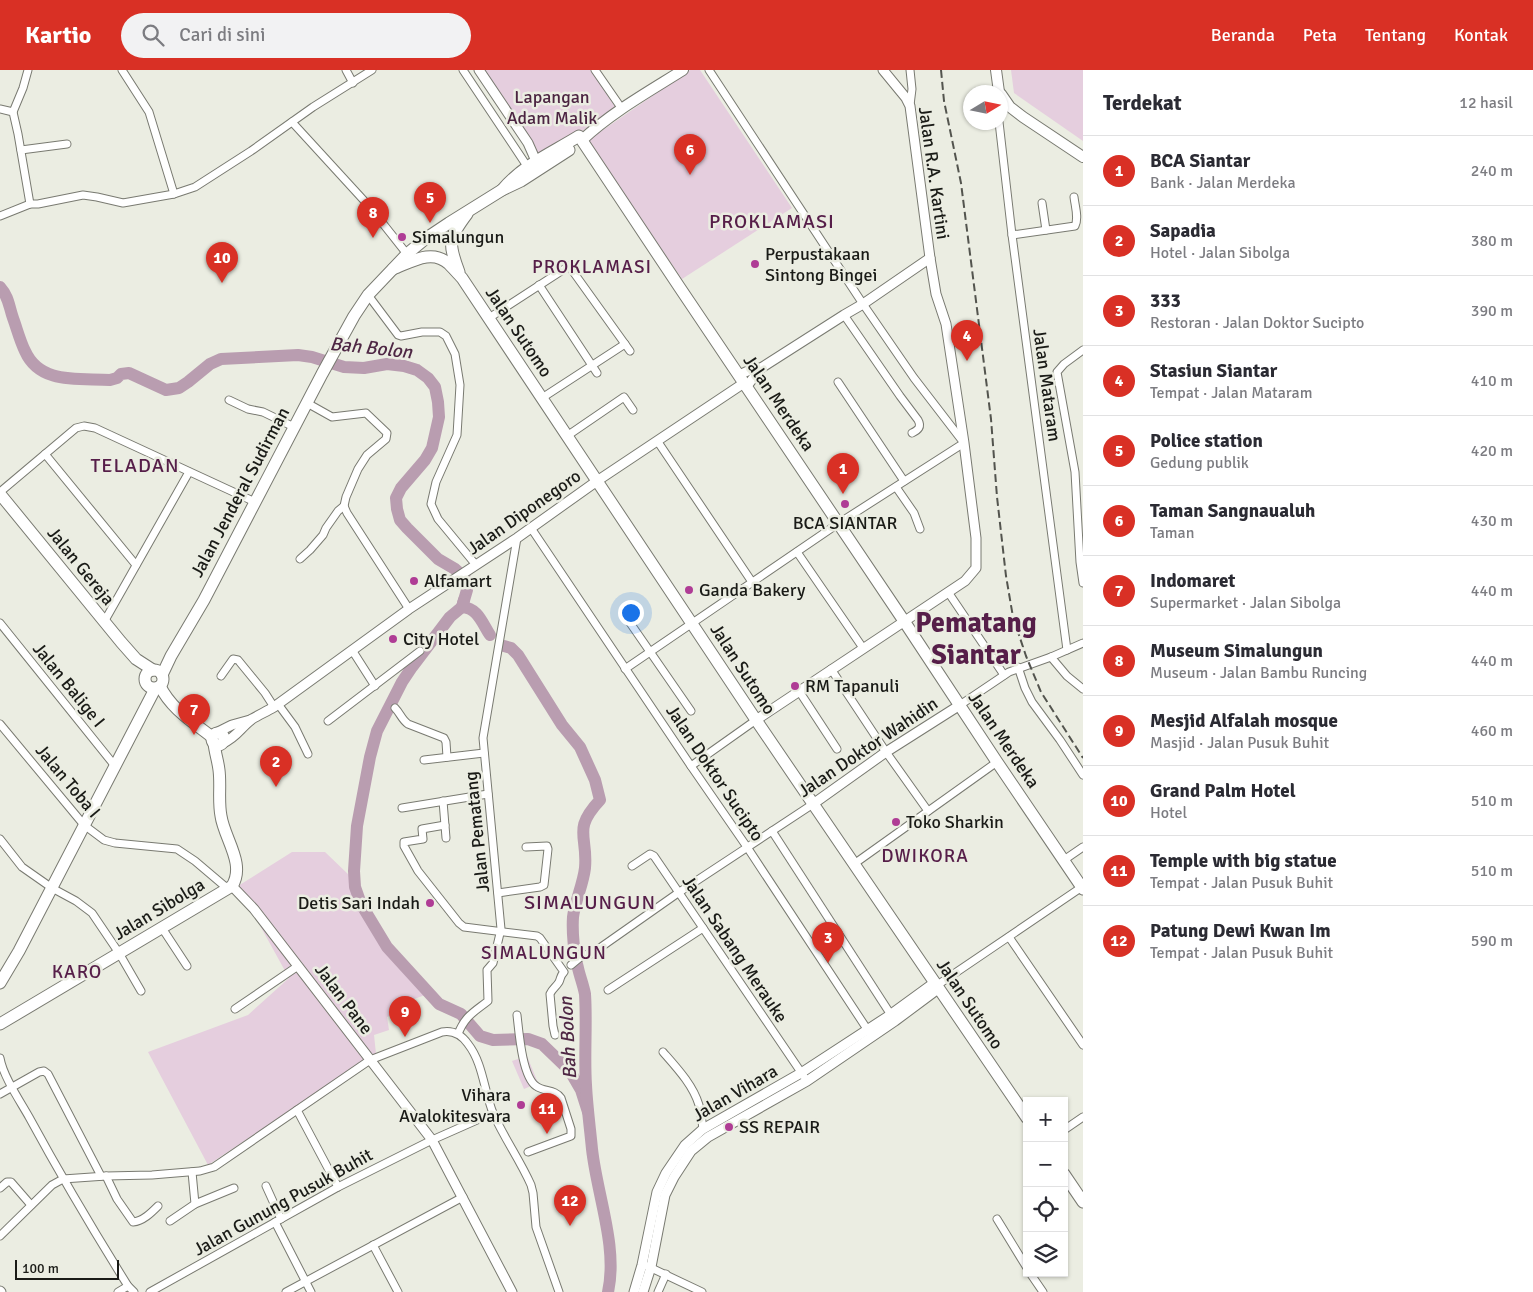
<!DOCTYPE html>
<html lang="id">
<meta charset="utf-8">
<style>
:root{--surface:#fff;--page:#f2f2f3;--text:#2b2b33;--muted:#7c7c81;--line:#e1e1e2;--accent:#d93025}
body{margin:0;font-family:Signika,sans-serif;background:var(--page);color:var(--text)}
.controls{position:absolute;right:15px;bottom:15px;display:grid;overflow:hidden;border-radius:0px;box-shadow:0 1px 4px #0004}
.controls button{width:45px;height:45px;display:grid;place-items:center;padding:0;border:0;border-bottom:1px solid var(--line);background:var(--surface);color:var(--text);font:25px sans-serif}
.compass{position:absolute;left:963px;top:15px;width:45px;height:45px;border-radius:50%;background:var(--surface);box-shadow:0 1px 4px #0004;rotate:80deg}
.scale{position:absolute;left:15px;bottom:12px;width:104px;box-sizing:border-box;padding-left:5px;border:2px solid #1a1b17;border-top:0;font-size:14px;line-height:18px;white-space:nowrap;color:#1a1b17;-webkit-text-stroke:4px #ebede2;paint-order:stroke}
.you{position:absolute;left:630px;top:542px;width:18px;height:18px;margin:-12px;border:4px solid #fff;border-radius:50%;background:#1a73e8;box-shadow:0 0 0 8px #1a73e833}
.badge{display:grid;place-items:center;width:32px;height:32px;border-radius:50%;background:var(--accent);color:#fff;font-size:16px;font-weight:700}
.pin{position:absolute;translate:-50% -41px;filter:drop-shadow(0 1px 2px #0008)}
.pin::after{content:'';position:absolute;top:26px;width:18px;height:15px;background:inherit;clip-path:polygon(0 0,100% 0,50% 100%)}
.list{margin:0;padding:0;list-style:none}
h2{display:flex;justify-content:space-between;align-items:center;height:65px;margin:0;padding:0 20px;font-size:21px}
h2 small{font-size:16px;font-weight:400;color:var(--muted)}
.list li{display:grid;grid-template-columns:32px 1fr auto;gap:15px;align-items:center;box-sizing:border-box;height:70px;padding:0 20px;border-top:1px solid var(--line)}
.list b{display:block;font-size:19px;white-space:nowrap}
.list p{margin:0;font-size:16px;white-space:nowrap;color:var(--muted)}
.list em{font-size:16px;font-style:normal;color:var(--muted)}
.icon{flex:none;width:28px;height:28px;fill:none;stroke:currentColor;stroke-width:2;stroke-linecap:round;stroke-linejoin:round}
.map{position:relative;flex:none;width:1083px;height:1222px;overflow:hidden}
header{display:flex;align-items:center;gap:30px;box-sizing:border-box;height:70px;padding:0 25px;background:var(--accent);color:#fff}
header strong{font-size:24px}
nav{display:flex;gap:28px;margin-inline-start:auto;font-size:18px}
.search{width:350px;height:45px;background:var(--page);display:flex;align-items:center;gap:12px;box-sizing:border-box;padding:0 18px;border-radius:28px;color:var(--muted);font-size:19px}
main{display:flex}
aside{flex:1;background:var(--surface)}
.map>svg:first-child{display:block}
.green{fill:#e5cede}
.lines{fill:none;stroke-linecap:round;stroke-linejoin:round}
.river{stroke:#b99db0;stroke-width:12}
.minor-casing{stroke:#797a71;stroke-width:9}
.tertiary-casing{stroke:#797a71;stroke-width:11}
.secondary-casing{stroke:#797a71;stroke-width:12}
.primary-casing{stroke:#797a71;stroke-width:13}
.minor{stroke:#fff;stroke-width:7}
.tertiary{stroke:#fff;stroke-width:9}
.secondary{stroke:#fff;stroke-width:10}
.primary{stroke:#fff;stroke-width:11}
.rail{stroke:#53544e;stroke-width:2;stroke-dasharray:8 4;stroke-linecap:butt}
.poi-dot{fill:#af3c95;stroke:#ebede2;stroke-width:2}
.labels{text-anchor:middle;stroke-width:5;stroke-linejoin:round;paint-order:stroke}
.park-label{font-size:18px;fill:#4c2542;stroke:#ebede2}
.street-label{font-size:18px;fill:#1a1b17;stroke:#ebede2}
.poi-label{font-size:18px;fill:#1a1b17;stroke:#ebede2;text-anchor:start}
.neighbourhood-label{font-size:19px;letter-spacing:1px;fill:#561e49;stroke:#ebede2}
.water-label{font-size:19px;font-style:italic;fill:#4e2744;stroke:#ebede2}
.quarter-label{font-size:20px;letter-spacing:1px;fill:#561e49;stroke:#ebede2}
.town-label{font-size:28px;font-weight:bold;fill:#561e49;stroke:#ebede2}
</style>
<header>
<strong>Kartio</strong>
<div class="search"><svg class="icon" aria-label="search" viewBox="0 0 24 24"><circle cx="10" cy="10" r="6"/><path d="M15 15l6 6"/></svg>Cari di sini</div>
<nav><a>Beranda</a><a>Peta</a><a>Tentang</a><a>Kontak</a></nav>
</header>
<main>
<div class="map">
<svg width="1083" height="1222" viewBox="0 0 1083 1222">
<rect width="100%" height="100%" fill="#ebede2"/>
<g class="green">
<path d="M482 0H591L616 38 541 89Z"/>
<path d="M690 0H700L792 138 682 209 587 71Z"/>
<path d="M1011 0H1083V71L1014 23Z"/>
<path d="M292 782H325L350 806 359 837 382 876 425 925 406 932 403 940 387 947 389 960 374 965 376 984 208 1095 148 982 248 945 289 908 238 816Z"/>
<path d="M527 986 538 1013 524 1019 512 991Z"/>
</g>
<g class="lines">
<g class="river">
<path d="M0 217C9 227 9 237 13 248 17 259 20 271 25 281 40 315 79 308 110 310L117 308 121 304 129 303 166 320 179 318 188 312 210 294 221 289 298 285 312 287 344 297 364 298 387 294 404 296 417 300 428 308 435 317 438 332 439 347 432 378 425 390 401 418 396 428 397 439 400 450 407 458 438 489 455 499 465 508 467 520 462 537 450 547 412 597 402 612 377 661 370 687 357 756 354 801 355 817 361 834 387 877 439 934 461 944 480 966 493 970 528 969 542 974 570 1001 581 1020 588 1042"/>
<path d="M464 530 462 537C478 538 482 553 490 565"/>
<path d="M504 576 511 578 518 585 562 655 580 677 595 710 600 730C572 760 588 765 585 798 583 815 575 831 573 847 572 862 574 884 578 898 580 907 583 914 585 924 587 954 584 985 586 1015 587 1036 590 1058 592 1079 597 1125 618 1177 608 1222"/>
</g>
<defs>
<g id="minor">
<path d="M122 0 149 42 174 124"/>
<path d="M346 0 353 13"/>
<path d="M463 0 527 96"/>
<path d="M595 0 622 39"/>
<path d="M910 0 912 19 910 35"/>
<path d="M0 39 13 42 18 64 30 134"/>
<path d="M13 42 23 18 28 0"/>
<path d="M292 52 369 136 407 184"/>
<path d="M999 52 1012 165 1067 580"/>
<path d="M21 80 67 74"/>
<path d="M1042 133 1046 160"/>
<path d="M0 146 30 134H38L83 125 97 127 123 133 174 124 195 117 251 81 313 37 372 0"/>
<path d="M1012 165 1075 156C1079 148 1075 136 1074 127"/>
<path d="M539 215 597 303"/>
<path d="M368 225 398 265 401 266 422 262H440L446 266 455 284 460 315 457 365 436 412 431 434 438 449 476 495"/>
<path d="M844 245 900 326 918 350C922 357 918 360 912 363"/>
<path d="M489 248 569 196 630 281"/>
<path d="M1083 280 1064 294 1057 302 1075 402 1080 492 1083 513"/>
<path d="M838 312 904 411"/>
<path d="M542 328 625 274"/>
<path d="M229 330 248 339 263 342 294 357"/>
<path d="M307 333 332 347 366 343 387 363 386 369 367 385 358 399 346 427 344 436 347 443 409 539"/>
<path d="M567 366 624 327 633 340"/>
<path d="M658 372 752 512"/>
<path d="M45 384 136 495"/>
<path d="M896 417 914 443 920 459"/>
<path d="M0 422 76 358 84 356 95 358 255 432"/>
<path d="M531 458 691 696 747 777 869 962"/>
<path d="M797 482 863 578"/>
<path d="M300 489 310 480 323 465 326 458 338 441 344 436"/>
<path d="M948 522 1004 605"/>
<path d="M626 547 691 641"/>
<path d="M104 552 189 402"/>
<path d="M0 553 115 696"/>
<path d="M352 580 375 616"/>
<path d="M1051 587 1067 606 1083 619"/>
<path d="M1018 597 1025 618 1032 632 1060 670 1083 705"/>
<path d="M625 599 839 453 964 373 914 308 863 234 709 0"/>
<path d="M831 599 886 682 928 741"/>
<path d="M221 606 233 589 238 590 265 623 274 637"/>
<path d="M799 621 837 679"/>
<path d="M278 634 295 657 308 684"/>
<path d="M960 635 1009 602 1051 587 1083 573"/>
<path d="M395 638C400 643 402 650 408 654L444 668 446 672 447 687"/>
<path d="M328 651 420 581"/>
<path d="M0 654 84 755 104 770 115 773 177 779 195 791 228 819"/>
<path d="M424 690 484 683"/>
<path d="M691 696 756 650"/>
<path d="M443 731 446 768"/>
<path d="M402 738 488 724"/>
<path d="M445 755 422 759 423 769 404 772V776L418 801 459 853 464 857 537 866 540 868 564 902C560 906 561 908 559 912 556 917 552 919 550 924L553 956 555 965"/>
<path d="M772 761 893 948"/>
<path d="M0 769 22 797 52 818 76 831 92 843 119 883 141 921"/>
<path d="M1064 790 1083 777"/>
<path d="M854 794 997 692"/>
<path d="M632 796 650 784 654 786 807 1011"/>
<path d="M498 823 540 817 544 815 548 779 547 776 526 777"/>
<path d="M162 858 187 896"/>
<path d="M1009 867 1083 975"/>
<path d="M571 895 583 885 591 884 594 882 678 823 813 734"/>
<path d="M936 916 1082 817"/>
<path d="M608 920 703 858"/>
<path d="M235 939 298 896"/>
<path d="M517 945C519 962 522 1006 536 1016 544 1022 555 1019 561 1028L571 1059V1066L528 1082"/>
<path d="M458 964C465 946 474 942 488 931L487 900 493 893 501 859 483 668 517 468"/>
<path d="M663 982C677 998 693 1015 699 1035 701 1043 702 1051 703 1059"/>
<path d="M0 988C3 1006 20 1031 29 1047 60 1104 93 1160 128 1216L134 1222"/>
<path d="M0 1024 39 1002 44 1001 48 1004 101 1106"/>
<path d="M297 1040 338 1117"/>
<path d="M1064 1060 1083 1047"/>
<path d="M106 1106 117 1129 133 1152C143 1151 151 1143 158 1136"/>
<path d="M266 1116 281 1149"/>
<path d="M0 1118 7 1112H11L31 1135"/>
<path d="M195 1134 234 1118"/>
<path d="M997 1149 1027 1198"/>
<path d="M170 1151 195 1134 192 1102"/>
<path d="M275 1152 311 1222"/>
<path d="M0 1166 52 1115 63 1109 106 1106 152 1105 200 1101 214 1097 370 990 442 962C453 960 461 964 468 974 483 993 484 1021 493 1043 504 1068 520 1090 531 1115L533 1123 536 1157 559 1222"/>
<path d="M373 1175 398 1222"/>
<path d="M647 1196 702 1222"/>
<path d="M1030 1203 1043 1222"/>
<path d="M118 1222 128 1216"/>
<path d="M150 1222 338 1117 432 1070 493 1043"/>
<path d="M286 1222 463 1127"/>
<path d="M658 1222 666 1204"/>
</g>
<g id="tertiary">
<path d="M479 0 528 73 536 91"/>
<path d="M739 305 750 300 761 298"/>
<path d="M747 316 761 298 844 245 863 234 930 188"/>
<path d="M756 650 965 511 976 498V468L964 373 946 254 936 224 930 188 910 36 906 28 883 0"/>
<path d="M218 662 232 655 250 650"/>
<path d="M223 673C237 667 241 657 252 649 259 645 267 641 274 637L409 539 517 468 597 411 744 313"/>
<path d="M813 734 886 682 960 635"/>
<path d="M232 816 254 839 432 1070 512 1222"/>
<path d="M0 1221 1 1222"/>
<path d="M634 1222 642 1195 657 1122 666 1103 685 1075 703 1059 801 1003 890 945 934 913"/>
<path d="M643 1222 651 1197 665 1125 674 1107 691 1081 708 1067 807 1011 895 951 938 919"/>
</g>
<g id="secondary">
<path d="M996 0 999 22"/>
<path d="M1001 24 1010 37 1023 47 1083 87"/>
<path d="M582 70C612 42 648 22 683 0"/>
</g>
<g id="primary">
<path d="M502 120C524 94 550 84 579 66L680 218 904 551 997 692 1083 819"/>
<path d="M393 199C411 192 432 178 449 194 453 198 458 204 462 208L756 650 1027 1048"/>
<path d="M459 202C448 173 448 169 467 144"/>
<path d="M0 424 121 572 136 589 153 600"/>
<circle cx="154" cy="609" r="9"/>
<path d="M162 605 171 586 204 530 322 304 354 246 368 225 407 184 425 169 449 153 502 120 521 111 569 80"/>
<path d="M160 616C171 639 193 652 212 667"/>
<circle cx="218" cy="669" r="6"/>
<path d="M0 913 19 881 155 619"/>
<path d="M0 954 232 816C246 794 224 768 221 746 218 731 221 715 219 700 218 691 215 683 214 673"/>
<path d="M1064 1104 1083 1132"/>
</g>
</defs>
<use href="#minor" class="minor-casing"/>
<use href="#tertiary" class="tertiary-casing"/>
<use href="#secondary" class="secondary-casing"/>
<use href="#primary" class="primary-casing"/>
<use href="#minor" class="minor"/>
<use href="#tertiary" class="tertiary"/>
<use href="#secondary" class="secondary"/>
<use href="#primary" class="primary"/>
<path class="rail" d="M941 0 944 31 961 113 991 349 997 427 1006 506 1013 547 1026 586 1041 622 1083 688"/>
</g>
<g class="poi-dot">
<circle cx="402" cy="167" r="5"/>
<circle cx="755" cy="194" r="5"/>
<circle cx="845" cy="434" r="5"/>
<circle cx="414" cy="511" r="5"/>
<circle cx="689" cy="520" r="5"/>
<circle cx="393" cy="569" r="5"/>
<circle cx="795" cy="616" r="5"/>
<circle cx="896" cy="752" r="5"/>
<circle cx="430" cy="833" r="5"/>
<circle cx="521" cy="1035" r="5"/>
<circle cx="729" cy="1057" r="5"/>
</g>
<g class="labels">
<g class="park-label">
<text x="552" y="33">Lapangan<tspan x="552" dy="21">Adam Malik</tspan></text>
</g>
<g class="street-label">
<text transform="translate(934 103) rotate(82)" y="6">Jalan R.A. Kartini</text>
<text transform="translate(519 262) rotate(56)" y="6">Jalan Sutomo</text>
<text transform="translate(1047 315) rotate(82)" y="6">Jalan Mataram</text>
<text transform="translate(779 333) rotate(56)" y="6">Jalan Merdeka</text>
<text transform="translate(240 422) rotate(-62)" y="6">Jalan Jenderal Sudirman</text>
<text transform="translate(524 442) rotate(-35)" y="6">Jalan Diponegoro</text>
<text transform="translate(81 496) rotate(51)" y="6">Jalan Gereja</text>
<text transform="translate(743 599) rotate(57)" y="6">Jalan Sutomo</text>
<text transform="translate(69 615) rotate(51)" y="6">Jalan Balige I</text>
<text transform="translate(1004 670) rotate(56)" y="6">Jalan Merdeka</text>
<text transform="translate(868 677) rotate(-34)" y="6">Jalan Doktor Wahidin</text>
<text transform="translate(715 703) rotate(56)" y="6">Jalan Doktor Sucipto</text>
<text transform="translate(68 711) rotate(50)" y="6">Jalan Toba I</text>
<text transform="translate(477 762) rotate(-96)" y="6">Jalan Pematang</text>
<text transform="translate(159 839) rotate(-31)" y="6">Jalan Sibolga</text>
<text transform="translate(735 879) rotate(56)" y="6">Jalan Sabang Merauke</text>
<text transform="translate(344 929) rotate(53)" y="6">Jalan Pane</text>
<text transform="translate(970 934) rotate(56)" y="6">Jalan Sutomo</text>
<text transform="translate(735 1023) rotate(-30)" y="6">Jalan Vihara</text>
<text transform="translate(283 1132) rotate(-29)" y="6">Jalan Gunung Pusuk Buhit</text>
</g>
<g class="poi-label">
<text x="412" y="173">Simalungun</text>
<text x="765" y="190">Perpustakaan<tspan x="765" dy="21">Sintong Bingei</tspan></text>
<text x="845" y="459" text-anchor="middle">BCA SIANTAR</text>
<text x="424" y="517">Alfamart</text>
<text x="699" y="526">Ganda Bakery</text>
<text x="403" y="575">City Hotel</text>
<text x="805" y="622">RM Tapanuli</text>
<text x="906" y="758">Toko Sharkin</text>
<text x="420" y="839" text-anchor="end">Detis Sari Indah</text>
<text x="511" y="1031" text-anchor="end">Vihara<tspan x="511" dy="21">Avalokitesvara</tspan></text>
<text x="739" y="1063">SS REPAIR</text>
</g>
<g class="neighbourhood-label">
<text x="592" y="203">PROKLAMASI</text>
<text x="925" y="792">DWIKORA</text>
<text x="544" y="889">SIMALUNGUN</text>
<text x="77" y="908">KARO</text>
</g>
<g class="water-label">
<text transform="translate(371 277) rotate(6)" y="7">Bah Bolon</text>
<text transform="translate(567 968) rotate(-93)" y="7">Bah Bolon</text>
</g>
<g class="quarter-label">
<text x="772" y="158">PROKLAMASI</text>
<text x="135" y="402">TELADAN</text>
<text x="590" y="839">SIMALUNGUN</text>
</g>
<g class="town-label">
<text x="976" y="562">Pematang<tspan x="976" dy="32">Siantar</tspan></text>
</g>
</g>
</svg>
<div class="controls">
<button>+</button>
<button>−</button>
<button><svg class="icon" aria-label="locate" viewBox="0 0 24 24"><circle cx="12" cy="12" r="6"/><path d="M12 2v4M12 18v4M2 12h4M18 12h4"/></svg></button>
<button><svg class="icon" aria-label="layers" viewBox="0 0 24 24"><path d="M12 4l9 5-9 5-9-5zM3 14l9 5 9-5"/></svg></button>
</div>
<svg class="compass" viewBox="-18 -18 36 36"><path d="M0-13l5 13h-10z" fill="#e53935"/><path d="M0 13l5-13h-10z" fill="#7c7c81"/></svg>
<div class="scale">100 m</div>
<div class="you"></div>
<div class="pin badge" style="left:843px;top:424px">1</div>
<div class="pin badge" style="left:276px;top:717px">2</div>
<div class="pin badge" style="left:828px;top:893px">3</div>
<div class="pin badge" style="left:967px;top:291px">4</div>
<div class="pin badge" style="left:430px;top:153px">5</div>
<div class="pin badge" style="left:690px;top:105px">6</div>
<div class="pin badge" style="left:194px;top:665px">7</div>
<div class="pin badge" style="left:373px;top:168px">8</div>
<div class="pin badge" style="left:405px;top:967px">9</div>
<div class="pin badge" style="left:222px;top:213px">10</div>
<div class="pin badge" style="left:547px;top:1064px">11</div>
<div class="pin badge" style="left:570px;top:1156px">12</div>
</div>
<aside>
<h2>Terdekat<small>12 hasil</small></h2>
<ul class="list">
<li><span class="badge">1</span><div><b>BCA Siantar</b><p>Bank · Jalan Merdeka</p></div><em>240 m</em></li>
<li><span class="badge">2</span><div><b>Sapadia</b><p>Hotel · Jalan Sibolga</p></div><em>380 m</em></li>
<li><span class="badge">3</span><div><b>333</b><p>Restoran · Jalan Doktor Sucipto</p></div><em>390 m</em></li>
<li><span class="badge">4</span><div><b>Stasiun Siantar</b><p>Tempat · Jalan Mataram</p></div><em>410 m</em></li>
<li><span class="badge">5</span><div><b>Police station</b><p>Gedung publik</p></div><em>420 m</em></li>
<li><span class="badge">6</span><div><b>Taman Sangnaualuh</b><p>Taman</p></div><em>430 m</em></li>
<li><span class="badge">7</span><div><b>Indomaret</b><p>Supermarket · Jalan Sibolga</p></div><em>440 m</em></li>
<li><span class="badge">8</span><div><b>Museum Simalungun</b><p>Museum · Jalan Bambu Runcing</p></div><em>440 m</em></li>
<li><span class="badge">9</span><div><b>Mesjid Alfalah mosque</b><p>Masjid · Jalan Pusuk Buhit</p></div><em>460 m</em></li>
<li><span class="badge">10</span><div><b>Grand Palm Hotel</b><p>Hotel</p></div><em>510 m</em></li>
<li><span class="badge">11</span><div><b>Temple with big statue</b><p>Tempat · Jalan Pusuk Buhit</p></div><em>510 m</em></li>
<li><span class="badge">12</span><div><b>Patung Dewi Kwan Im</b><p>Tempat · Jalan Pusuk Buhit</p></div><em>590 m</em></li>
</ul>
</aside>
</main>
